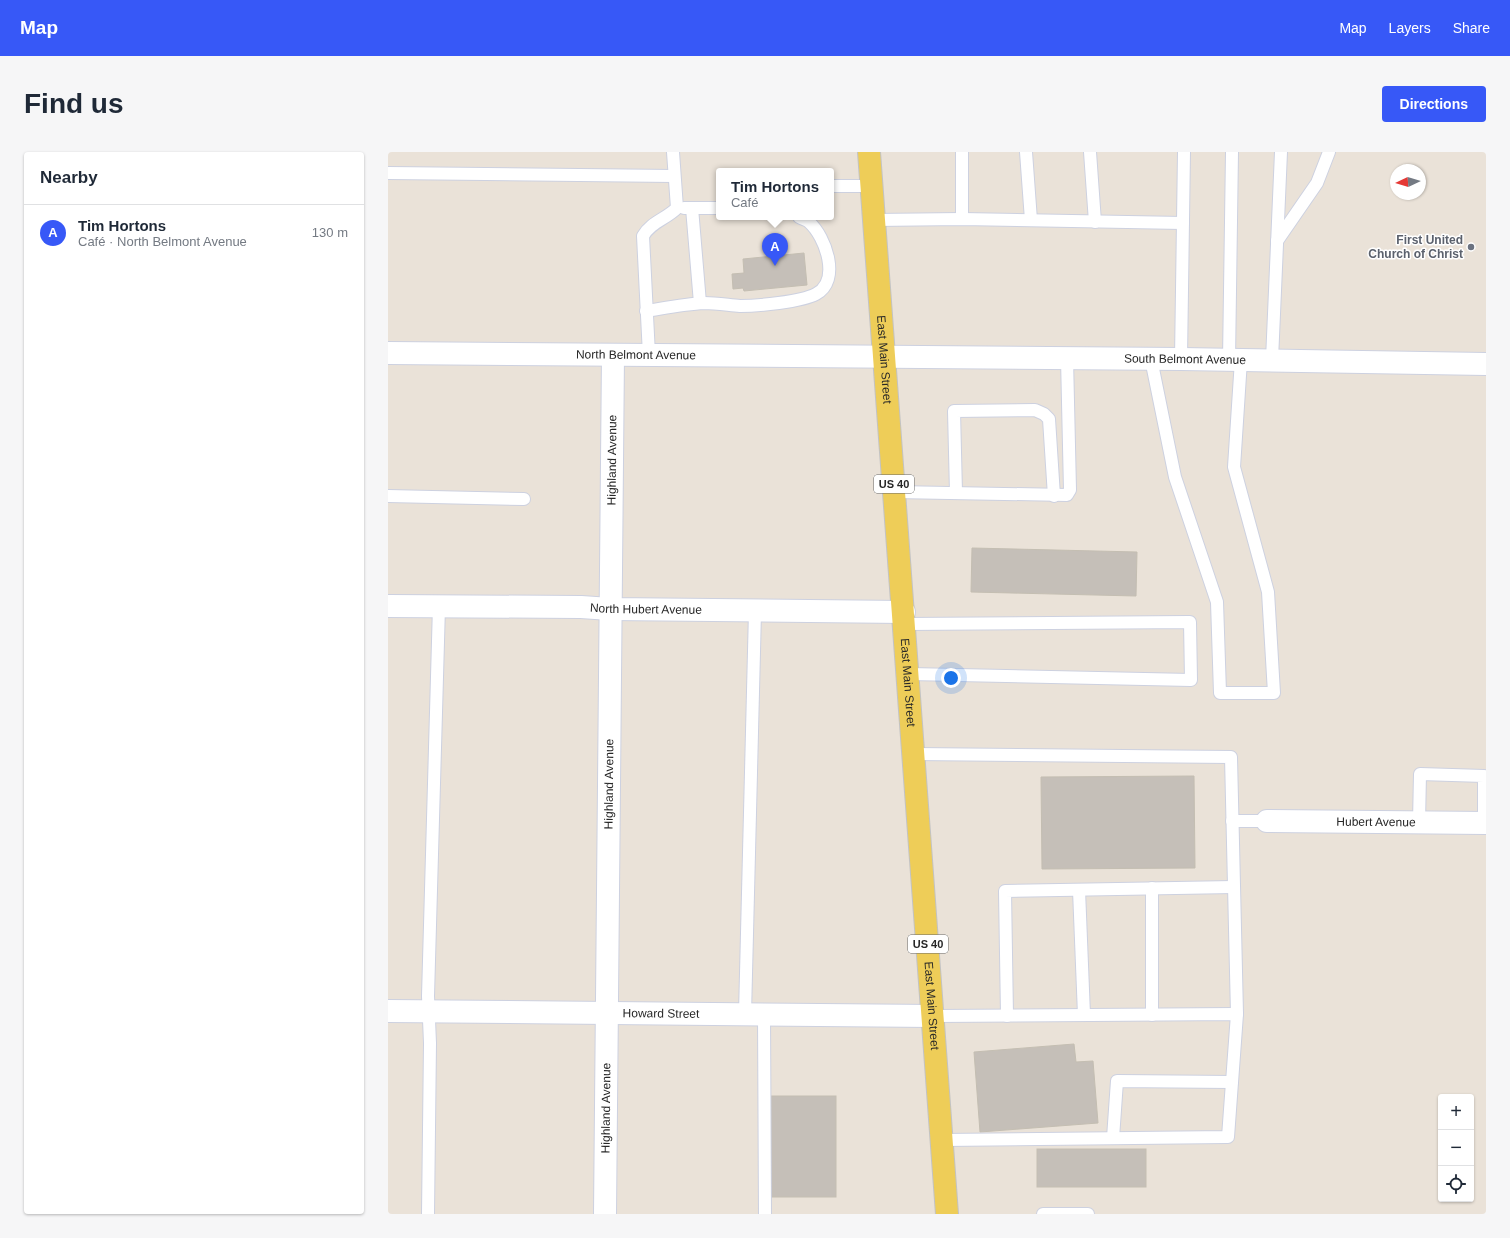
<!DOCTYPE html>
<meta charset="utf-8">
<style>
:root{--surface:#fff;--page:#f6f6f7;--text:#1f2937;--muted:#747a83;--line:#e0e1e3;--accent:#3758f7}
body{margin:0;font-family:Arial,sans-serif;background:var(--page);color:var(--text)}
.controls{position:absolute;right:12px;bottom:12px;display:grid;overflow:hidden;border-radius:4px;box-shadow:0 1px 3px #0004}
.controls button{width:36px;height:36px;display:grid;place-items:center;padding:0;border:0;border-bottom:1px solid var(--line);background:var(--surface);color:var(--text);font:20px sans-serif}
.compass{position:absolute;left:1002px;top:12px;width:36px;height:36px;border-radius:50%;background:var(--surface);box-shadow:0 1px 3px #0004;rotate:266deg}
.you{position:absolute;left:563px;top:526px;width:14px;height:14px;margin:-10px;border:3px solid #fff;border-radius:50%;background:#1a73e8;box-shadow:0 0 0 6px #1a73e833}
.badge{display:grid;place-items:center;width:26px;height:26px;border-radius:50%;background:var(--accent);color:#fff;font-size:13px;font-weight:700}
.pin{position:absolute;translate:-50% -33px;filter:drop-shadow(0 1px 2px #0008)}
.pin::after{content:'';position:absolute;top:21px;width:14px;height:12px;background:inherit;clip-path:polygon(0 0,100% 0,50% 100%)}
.popup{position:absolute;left:328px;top:16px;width:118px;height:52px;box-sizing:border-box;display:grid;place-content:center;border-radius:4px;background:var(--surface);filter:drop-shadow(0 1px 3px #0005);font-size:13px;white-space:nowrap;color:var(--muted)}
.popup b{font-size:15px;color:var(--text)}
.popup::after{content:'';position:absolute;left:50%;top:100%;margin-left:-8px;border:8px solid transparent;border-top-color:var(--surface)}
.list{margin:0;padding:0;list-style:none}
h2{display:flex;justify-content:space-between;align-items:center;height:52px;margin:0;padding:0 16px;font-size:17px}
h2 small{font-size:13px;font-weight:400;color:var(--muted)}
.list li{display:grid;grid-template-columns:26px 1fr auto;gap:12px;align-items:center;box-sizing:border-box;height:56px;padding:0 16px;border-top:1px solid var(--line)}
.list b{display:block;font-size:15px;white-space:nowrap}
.list p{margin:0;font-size:13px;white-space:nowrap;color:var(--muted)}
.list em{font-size:13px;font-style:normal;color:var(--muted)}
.icon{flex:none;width:22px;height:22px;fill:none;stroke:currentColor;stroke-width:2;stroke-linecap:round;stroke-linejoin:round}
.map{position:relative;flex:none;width:1098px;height:1062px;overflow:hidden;border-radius:4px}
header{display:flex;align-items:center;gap:24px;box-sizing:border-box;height:56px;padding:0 20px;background:var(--accent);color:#fff}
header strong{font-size:19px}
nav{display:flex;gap:22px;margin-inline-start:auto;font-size:14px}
.intro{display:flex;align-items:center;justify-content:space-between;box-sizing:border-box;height:96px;padding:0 24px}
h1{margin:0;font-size:28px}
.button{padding:10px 18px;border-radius:4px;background:var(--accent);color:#fff;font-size:14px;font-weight:700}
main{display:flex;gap:24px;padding:0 24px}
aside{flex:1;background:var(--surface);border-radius:4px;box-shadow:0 1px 3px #0004}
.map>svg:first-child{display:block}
.building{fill:#c5bfb8;stroke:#c4beb2}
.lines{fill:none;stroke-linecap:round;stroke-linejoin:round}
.lane-casing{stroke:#cdd1e0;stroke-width:14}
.street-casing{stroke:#cdd1e0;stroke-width:24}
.secondary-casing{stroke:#cdd1e0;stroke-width:24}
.primary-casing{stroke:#c3c3c3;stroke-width:24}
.lane{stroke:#fff;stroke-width:12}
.street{stroke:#fff;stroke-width:22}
.secondary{stroke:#fff;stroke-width:22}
.primary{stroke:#eecd58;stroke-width:22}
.worship-dot{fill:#6b7280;stroke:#fff;stroke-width:1.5}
.labels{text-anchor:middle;stroke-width:3;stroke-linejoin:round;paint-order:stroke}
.shield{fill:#fff;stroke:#686868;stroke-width:1}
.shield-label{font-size:11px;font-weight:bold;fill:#272727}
.worship-label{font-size:12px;font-weight:bold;fill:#5b616d;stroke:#fff;text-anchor:end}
.street-label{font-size:12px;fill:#272727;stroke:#fff}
</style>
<header>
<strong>Map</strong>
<nav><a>Map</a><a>Layers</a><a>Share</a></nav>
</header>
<div class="intro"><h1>Find us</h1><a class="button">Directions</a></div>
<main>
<aside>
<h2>Nearby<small></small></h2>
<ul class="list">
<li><span class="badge">A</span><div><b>Tim Hortons</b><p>Café · North Belmont Avenue</p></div><em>130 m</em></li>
</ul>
</aside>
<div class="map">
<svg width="1098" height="1062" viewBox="0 0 1098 1062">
<rect width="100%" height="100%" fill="#eae2d8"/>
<g class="building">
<path d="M416 101 419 133 356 139 355 136 345 137 344 122 356 121 355 107Z"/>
<path d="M584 396 749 400 748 444 583 440Z"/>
<path d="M806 624 807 716 654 717 653 625Z"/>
<path d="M686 892 688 910 705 909 710 971 592 980 586 900Z"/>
<rect x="383" y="944" width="65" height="101"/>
<rect x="649" y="997" width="109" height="38"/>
</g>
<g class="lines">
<defs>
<g id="lane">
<path d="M574 0V67"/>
<path d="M638 0 643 68"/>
<path d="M702 0 707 70"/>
<path d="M0 21 286 24"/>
<path d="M443 34H484"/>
<path d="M296 56H331"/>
<path d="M304 56 312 151"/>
<path d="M486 68 574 67 795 71"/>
<path d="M889 89 929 31 941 0"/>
<path d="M258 159C277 156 297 152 316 151 328 151 340 153 352 154 369 154 413 150 428 142 453 129 438 85 421 70 419 68 414 67 411 65"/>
<path d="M261 203 255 84C263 70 278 67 289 56L285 0"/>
<path d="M763 207 787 325 829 450 832 541H886L880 440 846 315 853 208"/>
<path d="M793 207 796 0"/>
<path d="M841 208 844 0"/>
<path d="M884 208 893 0"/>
<path d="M507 340 679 343 682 338 679 206"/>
<path d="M568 341 566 259 647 258 656 262 661 267 666 344"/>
<path d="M0 344 136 347"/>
<path d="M517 472 802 470 803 528 521 522"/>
<path d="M526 602 843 605 849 862"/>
<path d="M844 669H879"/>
<path d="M1031 670 1032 622 1096 624V671"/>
<path d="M764 736V863"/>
<path d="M691 738 696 863"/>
<path d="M357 862 367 459"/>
<path d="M376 863 377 1062"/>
<path d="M546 864 849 862 840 985 554 988"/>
<path d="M619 864 617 739 846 735"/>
<path d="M725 986 729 929 844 930"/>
<path d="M40 1062 42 891 40 844 51 454"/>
<path d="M655 1062H700"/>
</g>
<g id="street">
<path id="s1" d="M0 454 193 455 222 457 516 460"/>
<path id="s2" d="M879 669 1098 671"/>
<path id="s3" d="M0 859 546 864"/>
<path id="s4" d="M217 1062 225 203"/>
</g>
<g id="secondary">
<path id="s5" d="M0 201 793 207 1098 212"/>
</g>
<g id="primary">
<path id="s6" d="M481 0 559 1062"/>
</g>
</defs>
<use href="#lane" class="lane-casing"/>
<use href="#street" class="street-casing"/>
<use href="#secondary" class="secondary-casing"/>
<use href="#primary" class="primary-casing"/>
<use href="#lane" class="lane"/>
<use href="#street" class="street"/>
<use href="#secondary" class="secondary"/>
<use href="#primary" class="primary"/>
</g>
<circle class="worship-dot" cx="1083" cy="95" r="4"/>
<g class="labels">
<g class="shield">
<rect x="486" y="323" width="40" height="18" rx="3"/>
<rect x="520" y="783" width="40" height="18" rx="3"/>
</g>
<g class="shield-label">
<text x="506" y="336">US 40</text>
<text x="540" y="796">US 40</text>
</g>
<g class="worship-label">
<text x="1075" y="92">First United<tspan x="1075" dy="14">Church of Christ</tspan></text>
</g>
<g class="street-label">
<text dy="4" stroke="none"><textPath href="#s5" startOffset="248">North Belmont Avenue</textPath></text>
<text dy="4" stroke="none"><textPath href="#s5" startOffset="797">South Belmont Avenue</textPath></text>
<text dy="4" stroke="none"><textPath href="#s6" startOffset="208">East Main Street</textPath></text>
<text dy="4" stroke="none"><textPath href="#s4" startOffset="754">Highland Avenue</textPath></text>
<text dy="4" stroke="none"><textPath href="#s1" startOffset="258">North Hubert Avenue</textPath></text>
<text dy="4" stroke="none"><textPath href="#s6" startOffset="532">East Main Street</textPath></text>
<text dy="4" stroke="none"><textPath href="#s4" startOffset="430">Highland Avenue</textPath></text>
<text dy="4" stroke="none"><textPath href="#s2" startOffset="109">Hubert Avenue</textPath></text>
<text dy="4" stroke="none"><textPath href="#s6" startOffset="856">East Main Street</textPath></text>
<text dy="4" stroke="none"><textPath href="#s3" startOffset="273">Howard Street</textPath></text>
<text dy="4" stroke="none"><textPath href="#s4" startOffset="106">Highland Avenue</textPath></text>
</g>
</g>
</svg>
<div class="controls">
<button>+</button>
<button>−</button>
<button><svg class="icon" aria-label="locate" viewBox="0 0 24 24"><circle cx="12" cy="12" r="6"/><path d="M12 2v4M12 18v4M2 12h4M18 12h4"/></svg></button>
</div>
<svg class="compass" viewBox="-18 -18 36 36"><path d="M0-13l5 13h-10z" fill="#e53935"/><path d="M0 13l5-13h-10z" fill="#747a83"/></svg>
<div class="you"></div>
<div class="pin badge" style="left:387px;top:114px">A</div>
<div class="popup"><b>Tim Hortons</b>Café</div>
</div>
</main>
